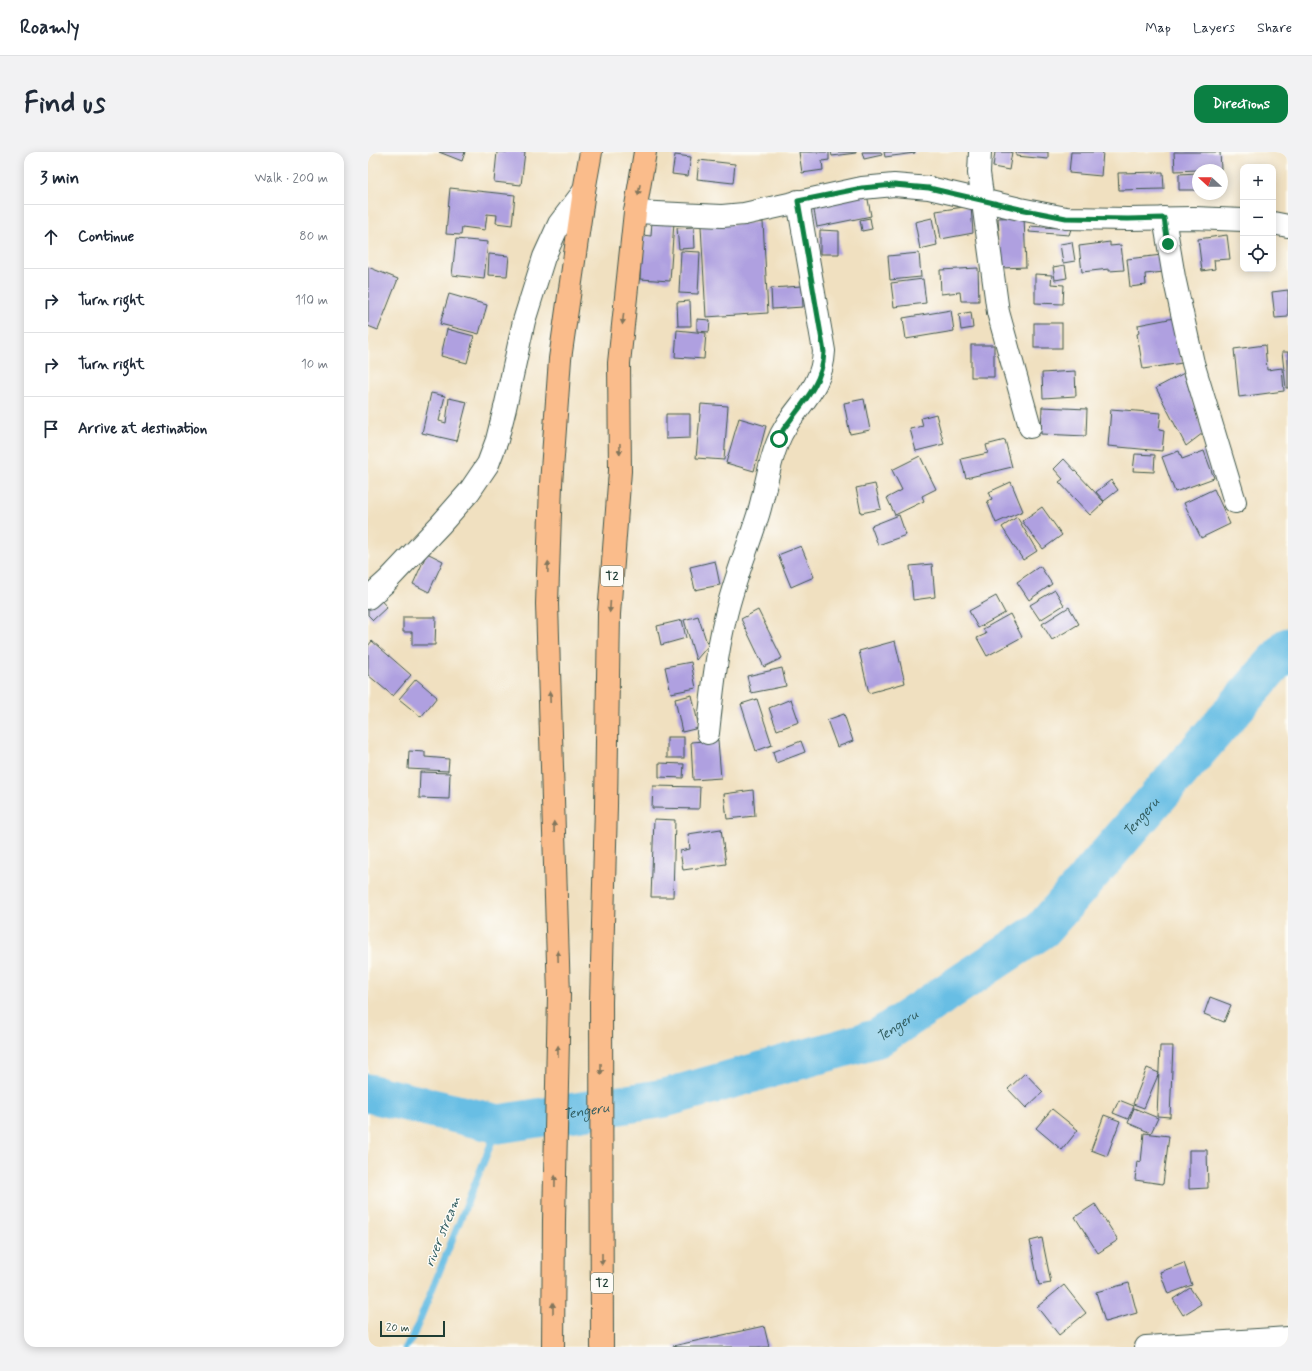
<!DOCTYPE html>
<meta charset="utf-8">
<style>
:root{--surface:#fff;--page:#f2f2f3;--text:#1f2937;--muted:#747a83;--line:#e0e1e3;--accent:#0b8043}
body{margin:0;font-family:Mynerve,sans-serif;background:var(--page);color:var(--text)}
.controls{position:absolute;right:12px;top:12px;display:grid;overflow:hidden;border-radius:8px;box-shadow:0 2px 10px #0003}
.controls button{width:36px;height:36px;display:grid;place-items:center;padding:0;border:0;border-bottom:1px solid var(--line);background:var(--surface);color:var(--text);font:20px sans-serif}
.compass{position:absolute;left:824px;top:12px;width:36px;height:36px;border-radius:50%;background:var(--surface);box-shadow:0 2px 10px #0003;rotate:291deg}
.scale{position:absolute;left:12px;bottom:10px;width:65px;box-sizing:border-box;padding-left:4px;border:2px solid #1f3d34;border-top:0;font-size:11px;line-height:14px;white-space:nowrap;color:#1f3d34;-webkit-text-stroke:3px #fdfcf7;paint-order:stroke}
.stop{position:absolute;width:12px;height:12px;margin:-9px;border:3px solid #0b8043;border-radius:50%;background:#fff}
.stop.end{background:#0b8043;border-color:#fff;box-shadow:0 1px 4px #0008}
.list{margin:0;padding:0;list-style:none}
h2{display:flex;justify-content:space-between;align-items:center;height:52px;margin:0;padding:0 16px;font-size:17px}
h2 small{font-size:13px;font-weight:400;color:var(--muted)}
.list li{display:grid;grid-template-columns:26px 1fr auto;gap:12px;align-items:center;box-sizing:border-box;height:64px;padding:0 16px;border-top:1px solid var(--line)}
.list b{display:block;font-size:15px;white-space:nowrap}
.list em{font-size:13px;font-style:normal;color:var(--muted)}
.icon{flex:none;width:22px;height:22px;fill:none;stroke:currentColor;stroke-width:2;stroke-linecap:round;stroke-linejoin:round}
.map{position:relative;flex:none;width:920px;height:1195px;overflow:hidden;border-radius:12px}
header{display:flex;align-items:center;gap:24px;box-sizing:border-box;height:56px;padding:0 20px;background:var(--surface);border-bottom:1px solid var(--line)}
header strong{font-size:19px}
nav{display:flex;gap:22px;margin-inline-start:auto;font-size:14px}
.intro{display:flex;align-items:center;justify-content:space-between;box-sizing:border-box;height:96px;padding:0 24px}
h1{margin:0;font-size:28px}
.button{padding:10px 18px;border-radius:12px;background:var(--accent);color:#fff;font-size:14px;font-weight:700}
main{display:flex;gap:24px;padding:0 24px}
aside{flex:1;background:var(--surface);border-radius:12px;box-shadow:0 2px 10px #0003}
.map>svg:first-child{display:block}
.lines{fill:none;stroke-linecap:round;stroke-linejoin:round}
.stream{stroke:#67bee4;stroke-width:7}
.river{stroke:#67bee4;stroke-width:39}
.building{fill:#afa0e0}
.minor-casing{stroke:#3e5549;stroke-width:24}
.highway-casing{stroke:#3e5549;stroke-width:24}
.minor{stroke:#fff;stroke-width:22}
.highway{stroke:#fabc8b;stroke-width:22}
.oneway{fill:#82765b}
.route{stroke:#0b8043;stroke-width:5}
.labels{text-anchor:middle;stroke-width:3;stroke-linejoin:round;paint-order:stroke}
.shield{fill:#fdfcf7;stroke:#62766e;stroke-width:1}
.shield-label{font-size:12px;font-weight:bold;fill:#1f3d34}
.water-label{font-size:14px;font-style:italic;fill:#315d60;stroke:#fdfcf7}
</style>
<header>
<strong>Roamly</strong>
<nav><a>Map</a><a>Layers</a><a>Share</a></nav>
</header>
<div class="intro"><h1>Find us</h1><a class="button">Directions</a></div>
<main>
<aside>
<h2>3 min<small>Walk · 200 m</small></h2>
<ul class="list">
<li><svg class="icon" aria-label="ahead" viewBox="0 0 24 24"><path d="M12 20V5M6 11l6-6 6 6"/></svg><div><b>Continue</b></div><em>80 m</em></li>
<li><svg class="icon" aria-label="right" viewBox="0 0 24 24"><path d="M7 20v-9h11M14 6l5 5-5 5"/></svg><div><b>Turn right</b></div><em>110 m</em></li>
<li><svg class="icon" aria-label="right" viewBox="0 0 24 24"><path d="M7 20v-9h11M14 6l5 5-5 5"/></svg><div><b>Turn right</b></div><em>10 m</em></li>
<li><svg class="icon" aria-label="arrive" viewBox="0 0 24 24"><path d="M6 21V4h12l-3 4 3 4H6"/></svg><div><b>Arrive at destination</b></div></li>
</ul>
</aside>
<div class="map">
<svg width="920" height="1195" viewBox="0 0 920 1195">
<rect width="100%" height="100%" fill="#fdfcf7"/>
<filter id="ink" filterUnits="userSpaceOnUse"><feTurbulence type="fractalNoise" baseFrequency=".025" numOctaves="2"/><feDisplacementMap in="SourceGraphic" scale="8" xChannelSelector="R" yChannelSelector="G"/><feConvolveMatrix kernelMatrix="1 2 1 2 8 2 1 2 1" color-interpolation-filters="sRGB"/></filter>
<filter id="wash" filterUnits="userSpaceOnUse"><feTurbulence type="fractalNoise" baseFrequency=".012" numOctaves="4" result="noise"/><feDisplacementMap in="SourceGraphic" scale="16" xChannelSelector="R" yChannelSelector="G"/><feGaussianBlur stdDeviation="0.9" result="paint"/><feColorMatrix in="noise" values="0 0 0 0 0 0 0 0 0 0 0 0 0 0 0 0 0 1.4 0 .05"/><feComposite in="paint" operator="in"/></filter>
<g filter="url(#wash)">
<rect width="100%" height="100%" fill="#f0e0c0"/>
<g class="lines">
<path class="stream" d="M37 1195 44 1187 131 972"/>
<path class="river" id="s1" d="M0 941 131 972 297 946 510 886 675 777 920 495"/>
</g>
<g id="blocks">
<g class="building">
<path d="M71 0H97L94 9Z"/>
<path d="M129 0H157L153 33 126 30Z"/>
<path d="M431 0H461V8L454 9 455 18 434 21Z"/>
<path d="M463 0H488V1L464 4Z"/>
<path d="M494 0H513L514 3 496 7Z"/>
<path d="M516 0H547V1L517 5Z"/>
<path d="M627 0H644L641 18 625 15Z"/>
<path d="M648 0H680V7L648 4Z"/>
<path d="M703 0H735L733 24 701 21Z"/>
<path d="M806 0H852L853 17 807 19Z"/>
<path d="M307 3 323 5 320 24 304 22Z"/>
<path d="M331 8 367 12 365 31 329 27Z"/>
<path d="M795 20 796 37 751 38 750 21Z"/>
<path d="M830 21V38H811V22Z"/>
<path d="M82 36 147 43 144 73 128 71 129 63 119 62 117 78 94 75 93 83 78 82Z"/>
<path d="M499 42 503 64 449 75 445 53Z"/>
<path d="M603 54 605 81 573 87 568 59Z"/>
<path d="M656 65 658 115 633 116 630 66Z"/>
<path d="M502 66 504 77 494 79 492 68Z"/>
<path d="M564 66 569 93 552 97 547 70Z"/>
<path d="M284 69 306 70 302 129 272 127 274 83 283 84Z"/>
<path d="M395 70 400 161 338 165 333 74Z"/>
<path d="M662 74 703 77 701 83 661 80Z"/>
<path d="M326 75 327 96 311 97 309 76Z"/>
<path d="M452 78 471 79V102H452Z"/>
<path d="M859 83 862 107 846 108 847 117 834 119 830 87Z"/>
<path d="M88 87 120 90 116 127 84 123Z"/>
<path d="M704 90 707 109 695 111 692 92Z"/>
<path d="M742 90V94L753 93 756 118 741 119V117L714 120 711 94Z"/>
<path d="M313 99 332 100 330 142 311 141Z"/>
<path d="M551 101 553 125 522 128 520 104Z"/>
<path d="M121 102 141 104 139 124 120 123Z"/>
<path d="M794 103 796 120 777 122 778 133 762 135 759 107Z"/>
<path d="M697 113 699 126 687 128 685 115Z"/>
<path d="M0 115 30 127 10 178 0 174Z"/>
<path d="M610 116 611 149H593L592 140 573 142 572 118Z"/>
<path d="M667 122 684 123 683 132 696 133 695 152 667 151Z"/>
<path d="M555 127 558 151 526 155 523 131Z"/>
<path d="M434 134 435 155 404 157 403 136Z"/>
<path d="M920 138V165L907 166 904 140Z"/>
<path d="M81 142 119 153 111 182 72 172Z"/>
<path d="M322 149 323 174H310L309 150Z"/>
<path d="M583 158 586 179 538 187 535 166Z"/>
<path d="M603 160 605 176 593 178 591 162Z"/>
<path d="M806 166 814 211 775 217 769 182 771 181 770 173Z"/>
<path d="M329 167 342 168 341 180 329 179Z"/>
<rect x="666" y="171" width="28" height="25"/>
<path d="M79 177 106 184 99 211 73 204Z"/>
<path d="M309 178 338 181 336 207 307 205Z"/>
<rect x="603" y="193" width="23" height="32"/>
<path d="M897 193 899 218 914 216 916 239 871 245 866 197Z"/>
<path d="M914 200H920V236H918Z"/>
<path d="M707 219 708 244 675 246 674 221Z"/>
<path d="M816 221 835 281 818 294 788 236Z"/>
<path d="M63 241 77 244 71 269 78 271 81 246 99 250 89 289 54 281Z"/>
<path d="M496 247 502 278 482 282 476 251Z"/>
<path d="M333 252 360 254 356 308 328 306Z"/>
<path d="M674 255 719 257 718 284 673 282Z"/>
<path d="M743 257 793 261 791 278 796 279 794 299 740 294Z"/>
<path d="M298 262H322V286L298 287Z"/>
<path d="M568 262 576 292 548 299 542 277 555 274 553 266Z"/>
<path d="M371 266 398 274 386 319 358 311Z"/>
<path d="M637 288 644 315 598 326 593 307 620 301 618 293Z"/>
<path d="M811 299 814 307 836 299 846 326 807 340 794 305Z"/>
<path d="M767 302 787 303 786 320 765 319Z"/>
<path d="M552 304 568 337 554 344 556 349 527 363 519 346 534 338 524 318Z"/>
<path d="M696 307 736 350 722 363 691 330 695 327 686 317Z"/>
<path d="M743 328 750 338 736 349 728 340Z"/>
<path d="M643 330 655 359 628 371 619 349 624 347 621 340Z"/>
<path d="M507 332 513 357 493 361 488 336Z"/>
<path d="M846 337 862 372 833 386 816 351Z"/>
<path d="M674 355 694 383 675 397 654 369Z"/>
<path d="M531 363 538 383 510 393 503 374Z"/>
<path d="M649 365 669 399 655 408 634 375Z"/>
<path d="M433 394 446 425 423 435 410 403Z"/>
<path d="M59 401 75 409 61 440 45 432Z"/>
<path d="M347 409 352 433 327 438 322 415Z"/>
<path d="M564 412 567 445 545 448 542 414Z"/>
<path d="M672 414 684 432 661 448 649 430Z"/>
<path d="M687 438 696 453 672 468 662 453Z"/>
<path d="M7 442 19 455 5 468 0 463V449Z"/>
<path d="M628 444 637 461 610 476 601 459Z"/>
<path d="M701 455 711 472 684 488 674 472Z"/>
<path d="M390 458 414 506 396 515 373 467Z"/>
<path d="M642 462 654 485 619 504 609 486 618 482 615 477Z"/>
<path d="M330 464 340 494 328 508 316 468Z"/>
<path d="M35 465H68L67 493H44V480H35Z"/>
<path d="M314 468 318 486 293 493 289 474Z"/>
<path d="M4 489 43 523 25 544 0 523V494Z"/>
<path d="M527 489 537 531 501 541 491 499Z"/>
<path d="M323 510 328 536 303 541 297 515Z"/>
<path d="M414 516 418 534 383 541 379 524Z"/>
<path d="M48 527 69 545 53 565 31 547Z"/>
<path d="M324 543 331 576 314 580 307 547Z"/>
<path d="M389 547 404 593 388 599 373 552Z"/>
<path d="M423 547 431 570 409 578 401 556Z"/>
<path d="M476 562 485 589 469 595 459 568Z"/>
<rect x="299" y="585" width="17" height="21"/>
<path d="M350 588 353 626 325 628 323 590Z"/>
<path d="M433 589 437 600 408 611 405 600Z"/>
<path d="M41 599 57 600V605L81 607 80 619 40 617Z"/>
<path d="M291 611 316 612 315 626 291 625Z"/>
<path d="M52 620 82 621 81 647 51 646Z"/>
<path d="M285 634 332 635 331 657 284 656Z"/>
<path d="M385 638 387 664 359 667 356 642Z"/>
<path d="M286 667 307 668 305 745H283Z"/>
<path d="M353 677 358 712 315 718 312 699 322 697 320 682Z"/>
<path d="M842 845 863 853 856 870 836 862Z"/>
<path d="M792 894H805L802 965 789 964Z"/>
<path d="M779 916 791 921 776 956 765 952Z"/>
<path d="M657 921 675 940 658 956 640 937Z"/>
<path d="M751 948 766 954 760 967 745 961Z"/>
<path d="M766 956 790 966 783 981 760 971Z"/>
<path d="M684 957 710 978 694 998 668 976Z"/>
<path d="M736 963 752 969 739 1004 723 998Z"/>
<path d="M776 981 801 984 795 1032 767 1028 769 1009 773 1010Z"/>
<path d="M821 998H839L840 1036 821 1037Z"/>
<path d="M727 1052 750 1088 730 1101 707 1065Z"/>
<path d="M674 1086 683 1131 671 1133 662 1089Z"/>
<path d="M816 1111 824 1133 800 1142 792 1120Z"/>
<path d="M761 1131 769 1161 737 1170 728 1140Z"/>
<path d="M696 1133 718 1161 691 1183 669 1155Z"/>
<path d="M822 1136 833 1152 815 1163 805 1147Z"/>
<path d="M396 1174 401 1195H305V1194Z"/>
</g>
</g>
</g>
<g filter="url(#ink)">
<use href="#blocks" fill-opacity="0" stroke="#3e5549" stroke-width="1"/>
<g class="lines">
<defs>
<g id="minor">
<path d="M612 0 611 21 630 160 662 275"/>
<path d="M267 60 354 64 376 62 494 36 526 33 561 36 652 57 698 66 760 67 826 66 875 68"/>
<path d="M796 66 806 125 825 211 867 350"/>
<path d="M905 71 920 74"/>
<path d="M0 446 19 429 72 373 101 340 120 312 129 288 137 256 156 169 176 105 191 72 216 39"/>
<path d="M340 581C344 543 348 504 357 467 365 431 379 398 390 363 397 340 400 315 409 292 422 256 454 243 456 199L430 49"/>
<path d="M778 1195 920 1186"/>
</g>
<g id="highway">
<path d="M185 1195 186 1068 191 843 179 452 183 332 192 207 216 39 223 0"/>
<path d="M234 1195 233 850 238 654 241 462 252 319 251 211 267 60 277 0"/>
</g>
</defs>
<use href="#minor" class="minor-casing"/>
<use href="#highway" class="highway-casing"/>
<use href="#minor" class="minor"/>
<use href="#highway" class="highway"/>
</g>
<defs><path id="oneway-solid" d="M-6-.8H1V-3.2L6.5 0L1 3.2V.8H-6Z"/></defs>
<g class="oneway">
<use href="#oneway-solid" transform="translate(271 38) rotate(100)"/>
<use href="#oneway-solid" transform="translate(255 167) rotate(96)"/>
<use href="#oneway-solid" transform="translate(252 297) rotate(89)"/>
<use href="#oneway-solid" transform="translate(180 415) rotate(-88)"/>
<use href="#oneway-solid" transform="translate(242 455) rotate(94)"/>
<use href="#oneway-solid" transform="translate(182 545) rotate(-92)"/>
<use href="#oneway-solid" transform="translate(186 675) rotate(-92)"/>
<use href="#oneway-solid" transform="translate(190 804) rotate(-92)"/>
<use href="#oneway-solid" transform="translate(190 899) rotate(-89)"/>
<use href="#oneway-solid" transform="translate(233 917) rotate(90)"/>
<use href="#oneway-solid" transform="translate(187 1029) rotate(-89)"/>
<use href="#oneway-solid" transform="translate(234 1107) rotate(90)"/>
<use href="#oneway-solid" transform="translate(185 1156) rotate(-90)"/>
</g>
</g>
<g class="lines" filter="url(#ink)">
<path class="route" d="M411 287 415 278C433 253 455 232 456 200L430 49 494 36 526 33 561 36 652 57 698 66 760 67 796 66 800 92"/>
</g>
<g class="labels">
<g class="shield">
<rect x="233" y="414" width="22" height="20" rx="3"/>
<rect x="223" y="1121" width="22" height="20" rx="3"/>
</g>
<g class="shield-label">
<text x="244" y="428">T2</text>
<text x="234" y="1135">T2</text>
</g>
<g class="water-label">
<text dy="5" stroke="none"><textPath href="#s1" startOffset="871">Tengeru</textPath></text>
<text dy="5" stroke="none"><textPath href="#s1" startOffset="547">Tengeru</textPath></text>
<text dy="5" stroke="none"><textPath href="#s1" startOffset="223">Tengeru</textPath></text>
<text transform="translate(74 1079) rotate(-68)" y="5">river stream</text>
</g>
</g>
</svg>
<div class="controls">
<button>+</button>
<button>−</button>
<button><svg class="icon" aria-label="locate" viewBox="0 0 24 24"><circle cx="12" cy="12" r="6"/><path d="M12 2v4M12 18v4M2 12h4M18 12h4"/></svg></button>
</div>
<svg class="compass" viewBox="-18 -18 36 36"><path d="M0-13l5 13h-10z" fill="#e53935"/><path d="M0 13l5-13h-10z" fill="#747a83"/></svg>
<div class="scale">20 m</div>
<div class="stop" style="left:411px;top:287px"></div>
<div class="stop end" style="left:800px;top:92px"></div>
</div>
</main>
